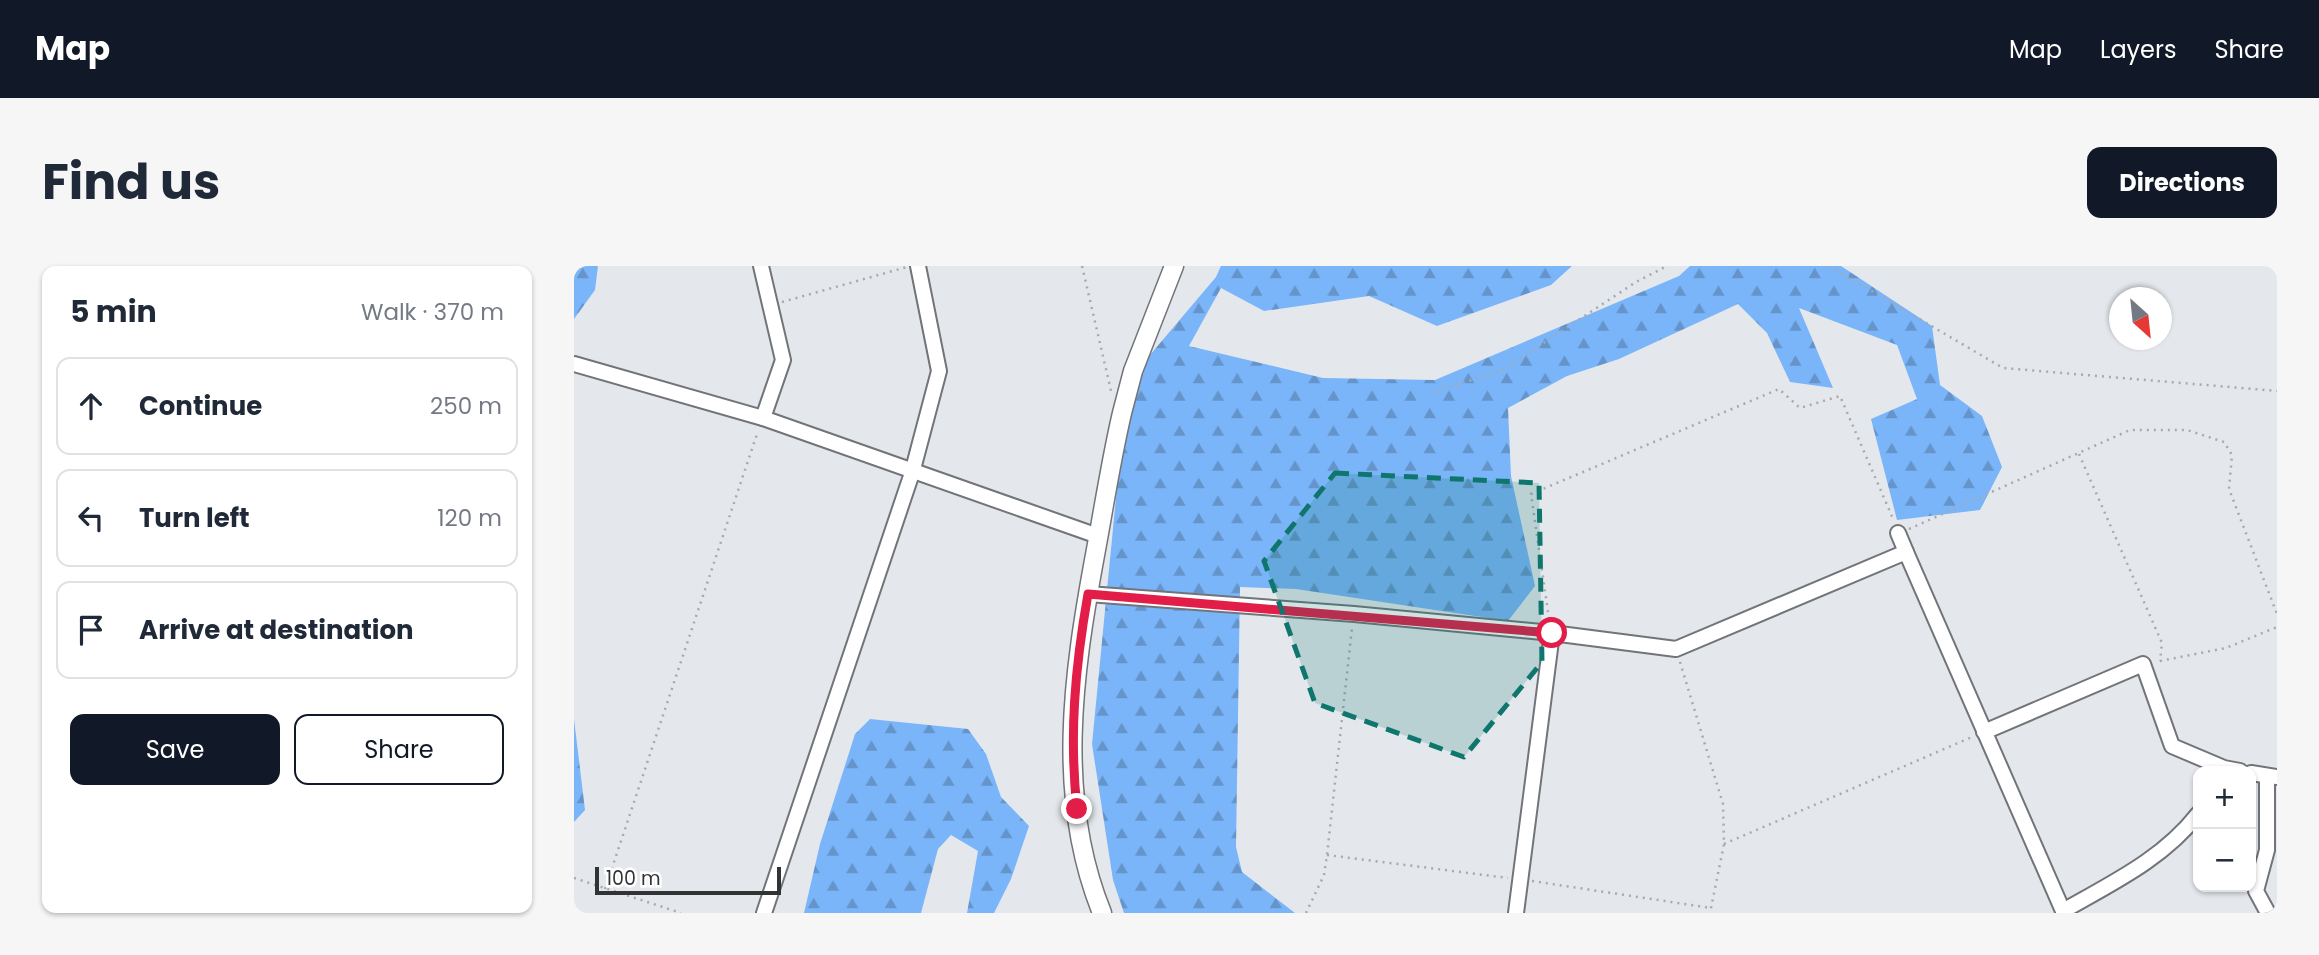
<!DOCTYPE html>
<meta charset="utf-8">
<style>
:root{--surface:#fff;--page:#f6f6f7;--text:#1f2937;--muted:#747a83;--line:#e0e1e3;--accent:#111827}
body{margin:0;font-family:Poppins,sans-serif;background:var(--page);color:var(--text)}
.controls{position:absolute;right:21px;bottom:21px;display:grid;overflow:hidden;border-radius:14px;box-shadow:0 2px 5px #0004}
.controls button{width:63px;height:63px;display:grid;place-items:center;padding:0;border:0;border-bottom:2px solid var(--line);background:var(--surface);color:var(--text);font:35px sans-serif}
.compass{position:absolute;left:1535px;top:21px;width:63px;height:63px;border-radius:50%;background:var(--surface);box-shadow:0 2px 5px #0004;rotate:153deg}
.scale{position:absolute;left:21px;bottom:18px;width:186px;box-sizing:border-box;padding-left:7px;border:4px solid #323335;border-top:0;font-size:19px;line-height:24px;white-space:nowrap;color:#323335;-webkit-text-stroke:5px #fff;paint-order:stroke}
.stop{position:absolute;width:21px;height:21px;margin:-16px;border:5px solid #e11d48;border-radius:50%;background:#fff}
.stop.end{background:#e11d48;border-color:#fff;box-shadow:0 2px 7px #0008}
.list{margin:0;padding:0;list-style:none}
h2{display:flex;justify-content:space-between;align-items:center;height:91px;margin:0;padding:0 28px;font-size:30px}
h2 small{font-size:23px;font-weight:400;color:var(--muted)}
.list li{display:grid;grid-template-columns:46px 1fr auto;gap:21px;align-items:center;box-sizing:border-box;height:98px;margin:0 14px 14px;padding:0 14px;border:2px solid var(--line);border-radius:14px}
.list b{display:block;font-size:26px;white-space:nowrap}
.list em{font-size:23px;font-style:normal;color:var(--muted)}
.actions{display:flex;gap:14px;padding:21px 28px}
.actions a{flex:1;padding:16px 0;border:2px solid var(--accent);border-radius:14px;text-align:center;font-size:24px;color:var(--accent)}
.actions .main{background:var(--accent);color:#fff}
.icon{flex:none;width:38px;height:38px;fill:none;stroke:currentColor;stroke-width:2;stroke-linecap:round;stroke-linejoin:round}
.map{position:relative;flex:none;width:1703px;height:647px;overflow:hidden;border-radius:14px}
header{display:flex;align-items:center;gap:42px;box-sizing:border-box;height:98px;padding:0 35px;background:var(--accent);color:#fff}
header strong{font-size:33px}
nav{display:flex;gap:38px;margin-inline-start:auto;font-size:24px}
.intro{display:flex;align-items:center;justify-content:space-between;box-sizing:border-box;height:168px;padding:0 42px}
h1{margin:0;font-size:49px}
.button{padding:18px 32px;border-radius:14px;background:var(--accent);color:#fff;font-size:24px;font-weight:700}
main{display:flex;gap:42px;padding:0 42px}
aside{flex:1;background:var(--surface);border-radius:14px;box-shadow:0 2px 5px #0004}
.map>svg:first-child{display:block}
.forest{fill:url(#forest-firs)}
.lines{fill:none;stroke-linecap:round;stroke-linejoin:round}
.minor-casing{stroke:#717479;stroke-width:18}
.tertiary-casing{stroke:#717479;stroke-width:21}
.path{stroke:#a6a9ad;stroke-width:2.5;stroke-dasharray:2 5;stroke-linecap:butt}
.minor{stroke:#fff;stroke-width:14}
.tertiary{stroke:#fff;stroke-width:18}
.route{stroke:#e11d48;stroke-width:9}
.marked{fill:#0f766e;fill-opacity:0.2;stroke:#0f766e;stroke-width:5;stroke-dasharray:14 9;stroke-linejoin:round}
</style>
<header>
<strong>Map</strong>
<nav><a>Map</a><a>Layers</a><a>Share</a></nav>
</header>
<div class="intro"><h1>Find us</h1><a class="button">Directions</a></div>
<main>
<aside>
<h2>5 min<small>Walk · 370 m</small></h2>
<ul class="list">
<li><svg class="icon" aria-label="ahead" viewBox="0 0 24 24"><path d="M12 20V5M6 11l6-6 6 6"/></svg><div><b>Continue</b></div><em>250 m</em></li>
<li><svg class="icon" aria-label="left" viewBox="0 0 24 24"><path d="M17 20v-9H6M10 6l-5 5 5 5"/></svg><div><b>Turn left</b></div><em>120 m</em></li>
<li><svg class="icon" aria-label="arrive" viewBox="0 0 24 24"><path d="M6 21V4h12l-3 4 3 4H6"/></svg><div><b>Arrive at destination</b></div></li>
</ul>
<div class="actions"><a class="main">Save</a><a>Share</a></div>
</aside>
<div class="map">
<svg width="1703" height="647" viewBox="0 0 1703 647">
<defs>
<pattern id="forest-firs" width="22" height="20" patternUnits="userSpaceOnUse" patternTransform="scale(1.75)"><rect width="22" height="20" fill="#7ab5f9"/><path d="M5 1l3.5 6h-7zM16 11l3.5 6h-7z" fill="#6594ca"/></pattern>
</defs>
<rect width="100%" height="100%" fill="#e4e8ed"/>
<g class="forest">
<path d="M0 0H24L21 24 0 53Z"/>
<path d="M647 0H998L977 19 863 60 795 30 690 45 647 22 615 80 749 112 861 114 1105 10 1116 0H1267L1358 60 1366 119 1408 150 1428 201 1406 244 1323 254 1297 153 1343 133 1323 79 1225 42 1259 122 1216 116 1193 67 1164 38 1045 93 993 110 934 142 937 210 961 320 934 355 722 323 666 321 662 581 668 606 721 647H550L539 614 518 478 548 170 570 96 642 11Z"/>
<path d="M0 453 11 544 0 556Z"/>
<path d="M296 453 394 463 412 488 427 531 455 560 437 613 420 647H393L404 585 377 569 364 583 347 647H230L246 578 281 468Z"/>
</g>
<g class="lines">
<defs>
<g id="minor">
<path d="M187 0 209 94 189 152"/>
<path d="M0 98 189 152 524 270"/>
<path d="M1324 267 1332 286"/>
<path d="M514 328 780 348 978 367 1102 383 1332 286 1489 645C1538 617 1589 593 1624 548"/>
<path d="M1410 466 1569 398 1598 480 1650 502 1666 505"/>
<path d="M1677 507 1703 511"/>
<path d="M1693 511V584L1682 625 1694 647"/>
<path d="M190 647 338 207 365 105 344 0"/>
<path d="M942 647 978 367"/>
</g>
<path id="tertiary" d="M528 647C481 531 499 408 521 289 530 241 537 194 548 147L559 105 600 0"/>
</defs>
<use href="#minor" class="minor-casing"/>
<use href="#tertiary" class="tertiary-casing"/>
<g class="path">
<path d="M508 0 538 129"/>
<path d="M1255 0 1429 102 1703 125"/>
<path d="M208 36 333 1"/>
<path d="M862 125 927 105 1062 16 1093 0"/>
<path d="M1505 188 1588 377 1586 395"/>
<path d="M1335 263 1556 164H1613L1650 176 1658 189 1655 223 1703 348"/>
<path d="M975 353 957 228 1205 123 1226 142 1266 130 1320 255"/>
<path d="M1586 395 1652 382 1703 361"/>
<path d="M1106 396 1149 538 1150 578 1136 647"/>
<path d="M1150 578 1398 471"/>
<path d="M753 589 934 612"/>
<path d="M0 612 107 647"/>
<path d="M958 615 1137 642"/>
<path d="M31 623 184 165"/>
<path d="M732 647 750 609 753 589 778 362"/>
</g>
<use href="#minor" class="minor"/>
<use href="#tertiary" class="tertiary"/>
</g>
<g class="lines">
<path class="route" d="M503 543C495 469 501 401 514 328L978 367"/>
</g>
<path class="marked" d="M761 207 965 217 968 396 890 491 741 437 690 295Z"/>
</svg>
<div class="controls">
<button>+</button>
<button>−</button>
</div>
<svg class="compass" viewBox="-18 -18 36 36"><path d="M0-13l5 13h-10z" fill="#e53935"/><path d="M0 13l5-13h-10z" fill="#747a83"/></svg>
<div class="scale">100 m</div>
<div class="stop" style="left:978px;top:367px"></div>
<div class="stop end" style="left:503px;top:543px"></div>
</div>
</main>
